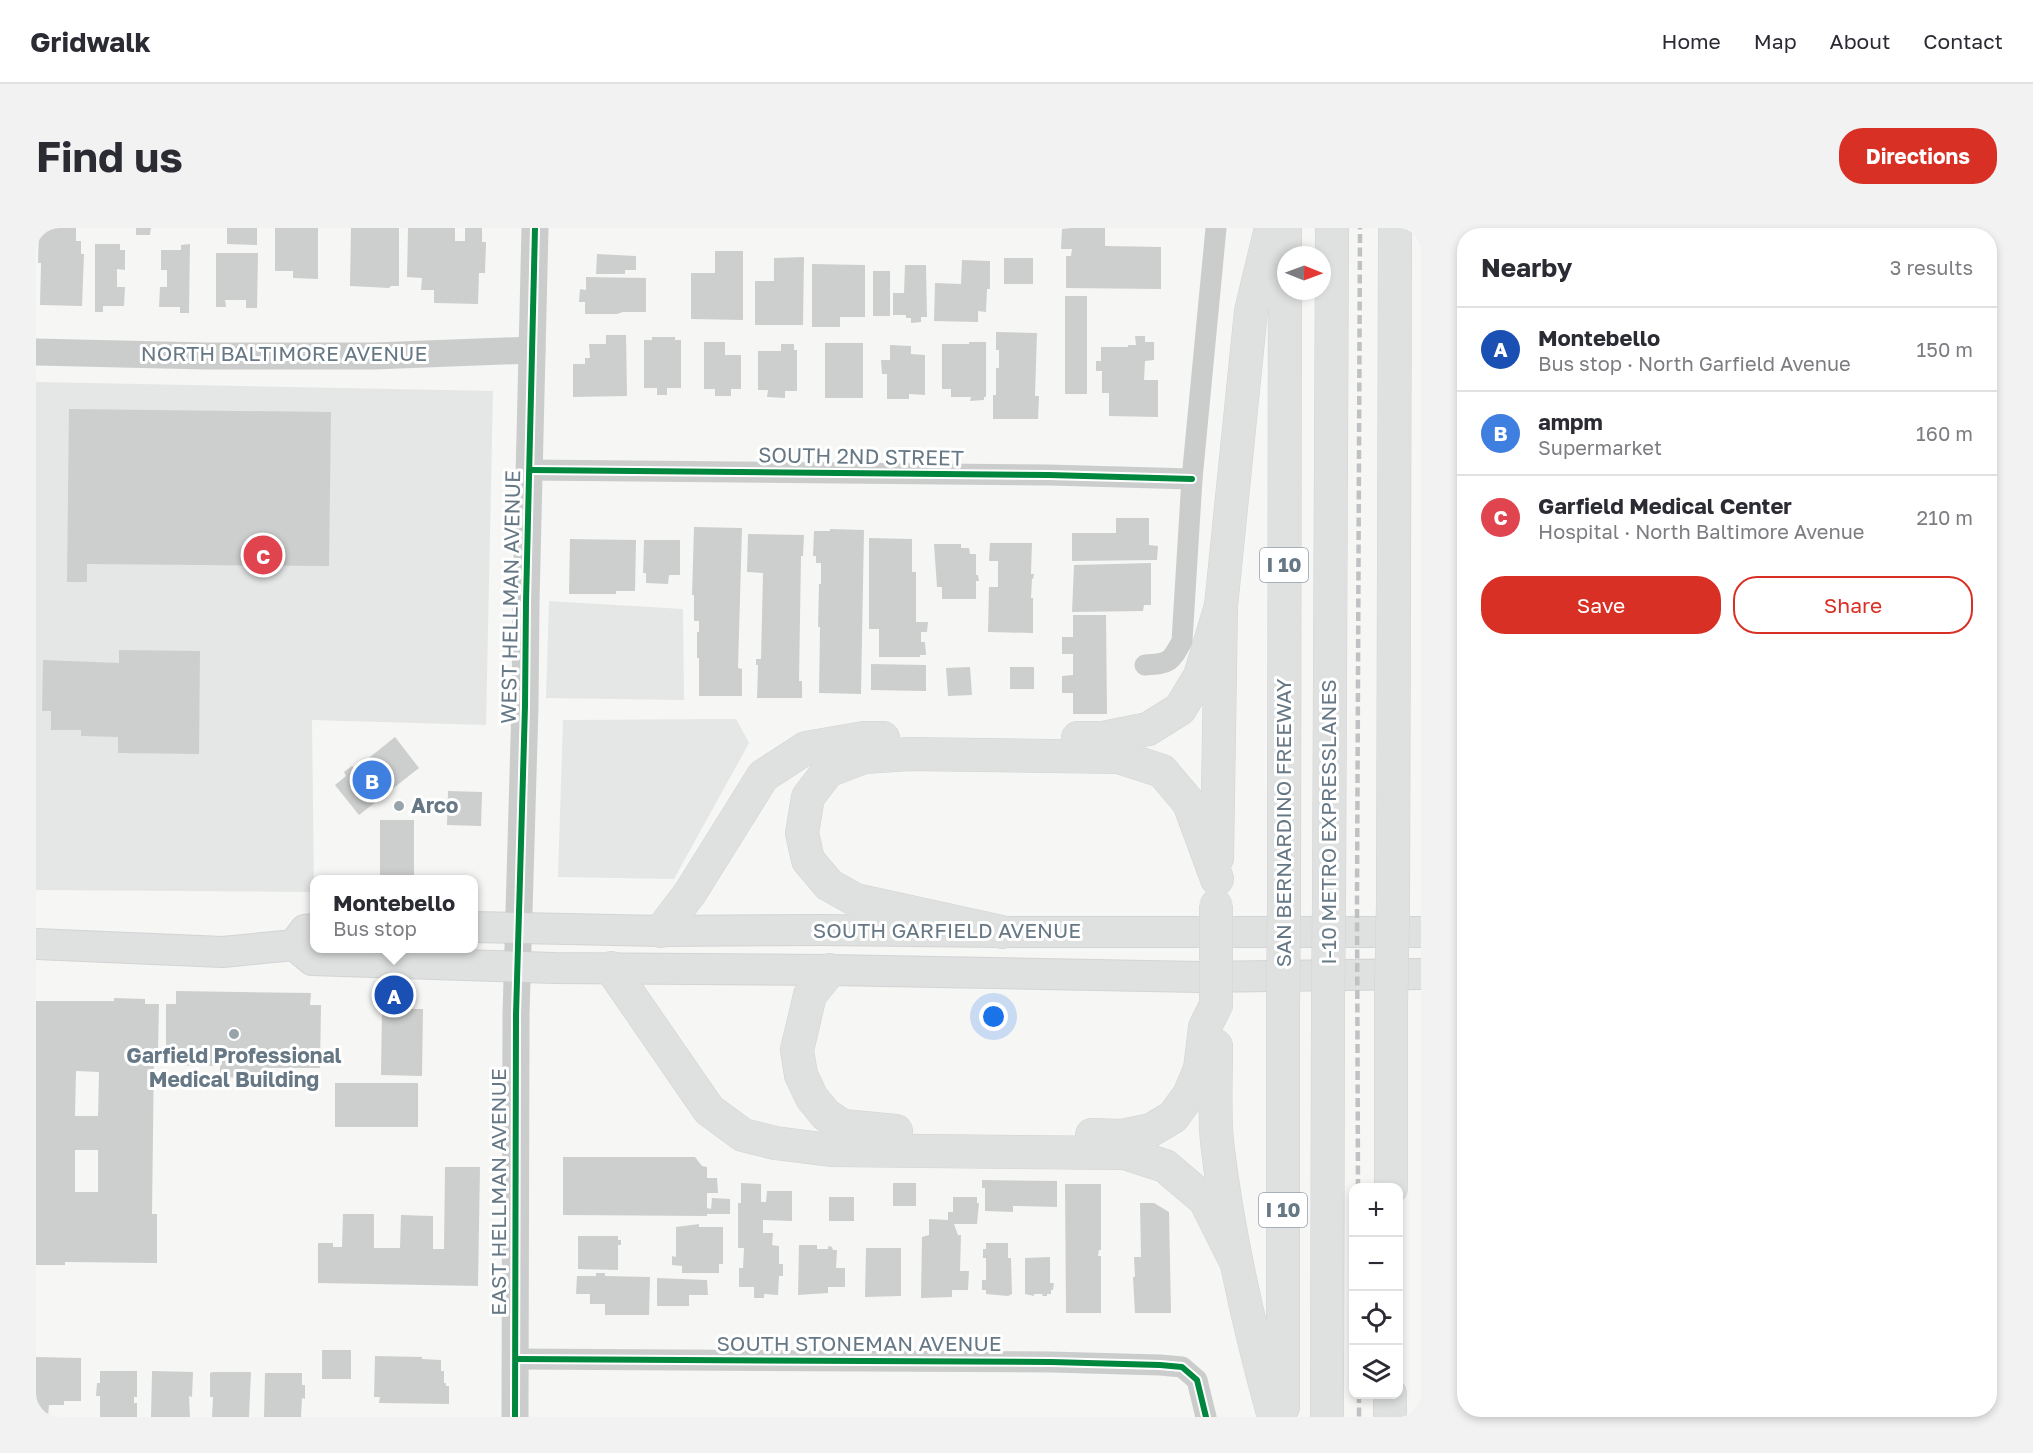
<!DOCTYPE html>
<meta charset="utf-8">
<style>
:root{--surface:#fff;--page:#f2f2f3;--text:#2b2b33;--muted:#7c7c81;--line:#e1e1e2;--accent:#d93025}
body{margin:0;font-family:"Golos Text",sans-serif;background:var(--page);color:var(--text)}
.controls{position:absolute;right:18px;bottom:18px;display:grid;overflow:hidden;border-radius:12px;box-shadow:0 3px 9px #0003}
.controls button{width:54px;height:54px;display:grid;place-items:center;padding:0;border:0;border-bottom:2px solid var(--line);background:var(--surface);color:var(--text);font:30px sans-serif}
.compass{position:absolute;left:1241px;top:18px;width:54px;height:54px;border-radius:50%;background:var(--surface);box-shadow:0 3px 9px #0003;rotate:91deg}
.you{position:absolute;left:958px;top:789px;width:21px;height:21px;margin:-15px;border:4px solid #fff;border-radius:50%;background:#1a73e8;box-shadow:0 0 0 9px #1a73e833}
.badge{display:grid;place-items:center;width:39px;height:39px;border-radius:50%;background:var(--accent);color:#fff;font-size:20px;font-weight:700}
.pin{position:absolute;translate:-50% -50%;border:3px solid #fff;box-shadow:0 2px 6px #0006}
.popup{position:absolute;left:274px;top:647px;width:168px;height:78px;box-sizing:border-box;display:grid;place-content:center;border-radius:12px;background:var(--surface);filter:drop-shadow(0 2px 4px #0005);font-size:20px;white-space:nowrap;color:var(--muted)}
.popup b{font-size:22px;color:var(--text)}
.popup::after{content:'';position:absolute;left:50%;top:100%;margin-left:-12px;border:12px solid transparent;border-top-color:var(--surface)}
.list{margin:0;padding:0;list-style:none}
h2{display:flex;justify-content:space-between;align-items:center;height:78px;margin:0;padding:0 24px;font-size:26px}
h2 small{font-size:20px;font-weight:400;color:var(--muted)}
.list li{display:grid;grid-template-columns:39px 1fr auto;gap:18px;align-items:center;box-sizing:border-box;height:84px;padding:0 24px;border-top:2px solid var(--line)}
.list b{display:block;font-size:22px;white-space:nowrap}
.list p{margin:0;font-size:20px;white-space:nowrap;color:var(--muted)}
.list em{font-size:20px;font-style:normal;color:var(--muted)}
.actions{display:flex;gap:12px;padding:18px 24px}
.actions a{flex:1;padding:14px 0;border:2px solid var(--accent);border-radius:24px;text-align:center;font-size:21px;color:var(--accent)}
.actions .main{background:var(--accent);color:#fff}
.icon{flex:none;width:33px;height:33px;fill:none;stroke:currentColor;stroke-width:2;stroke-linecap:round;stroke-linejoin:round}
.map{position:relative;flex:none;width:1385px;height:1189px;overflow:hidden;border-radius:24px}
header{display:flex;align-items:center;gap:36px;box-sizing:border-box;height:84px;padding:0 30px;background:var(--surface);border-bottom:2px solid var(--line)}
header strong{font-size:28px}
nav{display:flex;gap:33px;margin-inline-start:auto;font-size:21px}
.intro{display:flex;align-items:center;justify-content:space-between;box-sizing:border-box;height:144px;padding:0 36px}
h1{margin:0;font-size:42px}
.button{padding:15px 27px;border-radius:24px;background:var(--accent);color:#fff;font-size:21px;font-weight:700}
main{display:flex;gap:36px;padding:0 36px}
aside{flex:1;background:var(--surface);border-radius:24px;box-shadow:0 3px 9px #0003}
.map>svg:first-child{display:block}
.built{fill:#e5e6e6}
.building{fill:#cdcfcf;fill-rule:evenodd}
.lines{fill:none;stroke-linecap:round;stroke-linejoin:round}
.secondary-casing{stroke:#d3d4d5;stroke-width:32}
.motorway-casing{stroke:#d3d4d4;stroke-width:34}
.minor{stroke:#cbcccc;stroke-width:21}
.tertiary{stroke:#cbcccc;stroke-width:27}
.secondary{stroke:#dfe0e0;stroke-width:30}
.motorway{stroke:#dfe0e0;stroke-width:33}
.rail{stroke:#c0c1c3;stroke-width:4.5;stroke-dasharray:9 4.5;stroke-linecap:butt}
.motorway-bridge-casing{stroke:#d3d4d4;stroke-width:34;stroke-linecap:butt}
.motorway-bridge{stroke:#dfe0e0;stroke-width:33}
.cycleway-casing{stroke:#fff;stroke-width:10}
.cycleway{stroke:#00873e;stroke-width:6}
.poi-dot{fill:#98a4ac;stroke:#fff;stroke-width:2}
.labels{text-anchor:middle;stroke-width:6;stroke-linejoin:round;paint-order:stroke}
.shield{fill:#fff;stroke:#94a0aa;stroke-width:1.5}
.shield-label{font-size:20px;font-weight:bold;fill:#667885}
.street-label{font-size:21px;fill:#667885;stroke:#fff}
.poi-label{font-size:21px;font-weight:bold;fill:#667885;stroke:#fff;text-anchor:start}
</style>
<header>
<strong>Gridwalk</strong>
<nav><a>Home</a><a>Map</a><a>About</a><a>Contact</a></nav>
</header>
<div class="intro"><h1>Find us</h1><a class="button">Directions</a></div>
<main>
<div class="map">
<svg width="1385" height="1189" viewBox="0 0 1385 1189">
<rect width="100%" height="100%" fill="#f6f6f5"/>
<g class="built">
<path d="M0 154 457 163 450 497 276 492 278 664 0 662Z"/>
<path d="M513 373 647 381 648 472 510 470Z"/>
<path d="M700 491 713 515 638 651 522 649 527 492Z"/>
</g>
<g class="building">
<path d="M3 0H40V13H45V26H48L46 78 4 77 5 35H2Z"/>
<path d="M100 0H115L114 7H100Z"/>
<path d="M191 0H221V17L191 16Z"/>
<path d="M239 0H282V51L257 50V43H239Z"/>
<path d="M315 0H363V58H355L353 60 314 58Z"/>
<path d="M372 0H419V13H429V0H446V14H450L449 45H443L442 76 398 75V62H385L386 50 371 49Z"/>
<path d="M1036 0H1069V18L1125 19V61L1030 60V28H1035L1036 21H1025L1026 1Z"/>
<path d="M59 16H84V22H89V42L81 41V59H89L88 78H67V84H59Z"/>
<path d="M154 16 153 85H144V79H123L124 59H131V42H125V22H145V17Z"/>
<path d="M679 23H707V92L655 91V45H679Z"/>
<path d="M180 25H222L221 80H210V72H189L190 79H180Z"/>
<path d="M561 26 600 28V42H589V46H560Z"/>
<path d="M768 29 767 97H719V53H738V30Z"/>
<rect x="968" y="30" width="29" height="26"/>
<path d="M926 32 954 33V61H951L950 84 942 83V94L898 93 899 55 925 56Z"/>
<path d="M776 36 829 37V89H804V99H776Z"/>
<path d="M869 37H890L891 89H885V94L875 95V90H870V87H857V65H868Z"/>
<rect x="837" y="43" width="17" height="45"/>
<path d="M550 49 610 50V84H587L581 86H549V74H543L544 61 550 62Z"/>
<rect x="1029" y="68" width="22" height="98"/>
<path d="M960 104 1001 105 999 168H1003L1002 191H957V167H960V140H963V122H960Z"/>
<path d="M570 107H590L591 168 537 169V136H549V130H554L553 116H570Z"/>
<path d="M1099 108H1109V114H1118V132L1109 133 1108 152H1122V189L1073 188V165H1066V143H1060V133H1065V119H1092V117H1100Z"/>
<path d="M616 109H639V112H645V160H631V167H621V160H608V112H616Z"/>
<path d="M668 114H689V127H705V161H695V168H679V161H668Z"/>
<path d="M933 114H950V169H948V172L934 173 935 169H915V161H906V116H933Z"/>
<rect x="789" y="115" width="38" height="55"/>
<path d="M745 116H758V122H761V163H749V170L731 169 732 162H722V123H745Z"/>
<path d="M854 117 875 118V126L889 127V167L873 166V171H851V146H846L845 132H854Z"/>
<path d="M33 181 295 184 293 338 51 336V354H31Z"/>
<path d="M1080 290H1113V317L1122 318 1121 332 1036 333V305H1080Z"/>
<path d="M658 299 706 300 702 440 706 441V468H663V430H661V404H663V393H658V367H656Z"/>
<path d="M794 301 828 302 825 466 783 465 784 399H782L783 356H785V335H780V328H777L778 303H794Z"/>
<path d="M712 306 768 307 767 328H765L763 453H766V470H721L722 437H720V431H725L727 345 711 344Z"/>
<path d="M833 310 876 311V344H880V394H892L891 404H885V414H889L890 427H884V429H843V401H833Z"/>
<path d="M534 311 600 312 599 363H580V366H533Z"/>
<path d="M608 312H644V347H633L632 356 610 355V345H607Z"/>
<path d="M954 315H996L995 346H998L997 351H996L995 370H997V405L952 404 953 359H962V333H953Z"/>
<path d="M898 316H925V320H933L934 326H940V347H942L943 353H940V371H906V359H901Z"/>
<path d="M1115 335V377H1108L1107 383 1036 384 1038 337Z"/>
<path d="M1037 387H1070L1071 486H1037V465H1026V448L1037 447V426H1026V409H1037Z"/>
<path d="M83 422 164 423 163 526 82 525V509L45 508V502H15V483H6L7 432 83 435Z"/>
<path d="M835 436 890 437V463L835 462Z"/>
<path d="M934 439 936 467 912 468 910 440Z"/>
<rect x="974" y="439" width="24" height="22"/>
<path d="M359 509 383 540 323 587 299 557 310 548 308 544 316 538 319 541Z"/>
<path d="M412 563 446 564 445 598 411 597Z"/>
<rect x="344" y="592" width="34" height="60"/>
<path d="M140 763 275 765 274 777H285L284 840H229V850L213 859 207 850 184 849V838L130 837V776H140Z"/>
<path d="M78 770 109 771V776H123L122 825H118L116 986H121V1035L29 1034V1037H0V773H78ZM40 843 63 844 62 888H39ZM39 922H62V964H39Z"/>
<path d="M346 781H387L386 848 345 847Z"/>
<rect x="299" y="855" width="83" height="44"/>
<path d="M527 929H659L666 938 671 939V950H681L682 965H671V980L675 981 676 970 694 971V986H671V988L527 987Z"/>
<path d="M409 939H444L442 1058 282 1055V1015H297V1019H306L307 986H338V1020H364L365 987 397 988V1021H408Z"/>
<path d="M946 952 1021 953V979L977 978V984L949 983V960H946Z"/>
<path d="M705 955 725 956V974H730L731 963H756V993L727 992V1005H737L736 1017 743 1018V1036H747V1048H743L742 1067 728 1066V1070H718V1059H703V1040H707L708 1020H702V975H705Z"/>
<rect x="857" y="955" width="23" height="23"/>
<path d="M1029 956H1065V1022H1063L1062 1028H1065V1085H1030Z"/>
<rect x="793" y="969" width="25" height="24"/>
<path d="M917 969H941V975H943L941 996H918L922 1007H925L924 1043H933L932 1062H916V1069L885 1070 886 1009 893 1007V991L912 992V984H917Z"/>
<path d="M1104 975H1118L1133 984 1135 1085H1099L1097 1049H1099L1098 1029H1105Z"/>
<path d="M663 996V999H687V1036H683V1045H646V1038L636 1037V1028L640 1029V999Z"/>
<path d="M542 1008H582V1012H585V1017H582V1042L542 1041Z"/>
<path d="M950 1015H972V1030H975L976 1066 972 1068 950 1066V1062H946V1052H950V1030H947V1021H950Z"/>
<path d="M763 1017H781V1021H792V1018L796 1019 797 1022H801L800 1040H809V1059H792V1065L762 1067Z"/>
<path d="M830 1020H865V1068L829 1069Z"/>
<path d="M1014 1029V1055H1018L1017 1062H1015V1066H1011V1068H1006L1007 1066H998V1068L989 1066V1030Z"/>
<path d="M560 1045H569V1048L614 1049 613 1087H569V1076H554V1066H540L541 1048H560Z"/>
<path d="M621 1050 671 1052 672 1067H653V1078H621Z"/>
<rect x="286" y="1122" width="29" height="29"/>
<path d="M339 1128 386 1129V1131L405 1132V1143H408V1155H410V1158H413V1176L343 1175 344 1169H338Z"/>
<path d="M0 1129 45 1130V1173H28V1177H13L12 1189H0Z"/>
<path d="M64 1143H101V1169H98V1175H101V1189H64V1168H60L61 1155H64Z"/>
<path d="M116 1143 157 1144 156 1169 153 1168 154 1189H115Z"/>
<path d="M177 1144H215L213 1189H176L177 1169H174V1145Z"/>
<path d="M229 1145H266V1157H269V1171L266 1170 265 1189H228Z"/>
</g>
<g class="lines">
<defs>
<g id="secondary">
<path d="M437 699 625 703 785 702 966 704H1385"/>
<path d="M0 716 187 724 258 717 276 732 518 740 794 742 1164 749 1385 746"/>
<path d="M258 717 269 702 278 701"/>
</g>
<g id="motorway">
<path d="M1042 510H1067L1112 501 1144 481 1164 448 1185 378"/>
<path d="M1181 630 1185 378 1215 83 1235 0"/>
<path d="M1248 674 1249 0"/>
<path d="M1293 674 1296 0"/>
<path d="M1357 674 1359 0"/>
<path d="M625 703 654 665 727 548 770 520 828 510H847"/>
<path d="M966 704 820 672 793 657 772 632 766 605 772 569 792 543 828 529 874 526 1083 529 1126 543 1153 575 1181 651"/>
<path d="M575 740 673 882 707 907 739 915 795 922 1089 925 1129 938 1169 972 1199 1032"/>
<path d="M794 742 774 767 761 822 765 847 776 870 790 887 807 898 860 903"/>
<path d="M1180 818C1180 849 1178 883 1181 914 1192 1008 1213 1099 1238 1189"/>
<path d="M1056 907 1086 908 1115 902 1137 889 1153 867 1164 841 1169 799 1180 777"/>
<path d="M1355 960V775"/>
<path d="M1247 1179V775"/>
<path d="M1291 1189 1292 775"/>
<path d="M1354 1189V1166"/>
</g>
</defs>
<use href="#secondary" class="secondary-casing"/>
<use href="#motorway" class="motorway-casing"/>
<g class="minor">
<path d="M494 242 1013 247 1156 251"/>
<path d="M1109 437C1133 436 1135 434 1146 413L1156 251 1180 0"/>
<path d="M480 1131 1015 1134 1124 1137 1146 1139 1161 1152 1170 1189"/>
</g>
<g class="tertiary">
<path d="M0 124 170 128H338L496 122"/>
<path d="M479 1189 480 787 489 478 490 374 499 0"/>
</g>
<use href="#secondary" class="secondary"/>
<use href="#motorway" class="motorway"/>
<g class="rail">
<path d="M1322 960 1321 674 1324 0"/>
<path d="M1323 1166V1189"/>
</g>
<defs>
<g id="motorway-bridge">
<path d="M1180 677V777"/>
<path d="M1247 775 1248 674"/>
<path d="M1292 775 1293 674"/>
<path d="M1355 775 1357 674"/>
</g>
</defs>
<use href="#motorway-bridge" class="motorway-bridge-casing"/>
<use href="#motorway-bridge" class="motorway-bridge"/>
<defs>
<g id="cycleway">
<path d="M494 242 1013 247 1156 251"/>
<path d="M480 1131 1015 1134 1124 1137 1146 1139 1161 1152 1170 1189"/>
<path d="M479 1189 480 787 489 478 490 374 499 0"/>
</g>
</defs>
<use href="#cycleway" class="cycleway-casing"/>
<use href="#cycleway" class="cycleway"/>
</g>
<g class="poi-dot">
<circle cx="363" cy="578" r="6"/>
<circle cx="198" cy="806" r="6"/>
</g>
<g class="labels">
<g class="shield">
<rect x="1224" y="320" width="48" height="34" rx="4.5"/>
<rect x="1223" y="965" width="48" height="34" rx="4.5"/>
</g>
<g class="shield-label">
<text x="1248" y="344">I 10</text>
<text x="1247" y="989">I 10</text>
</g>
<g class="street-label">
<text x="248" y="133">NORTH BALTIMORE AVENUE</text>
<text transform="translate(825 229) rotate(1)" y="7">SOUTH 2ND STREET</text>
<text transform="translate(475 369) rotate(-89)" y="7">WEST HELLMAN AVENUE</text>
<text transform="translate(1293 594) rotate(-90)" y="7">I-10 METRO EXPRESSLANES</text>
<text transform="translate(1248 595) rotate(-90)" y="7">SAN BERNARDINO FREEWAY</text>
<text x="911" y="710">SOUTH GARFIELD AVENUE</text>
<text transform="translate(463 964) rotate(-90)" y="7">EAST HELLMAN AVENUE</text>
<text x="823" y="1123">SOUTH STONEMAN AVENUE</text>
</g>
<g class="poi-label">
<text x="375" y="585">Arco</text>
<text x="198" y="835" text-anchor="middle">Garfield Professional<tspan x="198" dy="24">Medical Building</tspan></text>
</g>
</g>
</svg>
<div class="controls">
<button>+</button>
<button>−</button>
<button><svg class="icon" aria-label="locate" viewBox="0 0 24 24"><circle cx="12" cy="12" r="6"/><path d="M12 2v4M12 18v4M2 12h4M18 12h4"/></svg></button>
<button><svg class="icon" aria-label="layers" viewBox="0 0 24 24"><path d="M12 4l9 5-9 5-9-5zM3 14l9 5 9-5"/></svg></button>
</div>
<svg class="compass" viewBox="-18 -18 36 36"><path d="M0-13l5 13h-10z" fill="#e53935"/><path d="M0 13l5-13h-10z" fill="#7c7c81"/></svg>
<div class="you"></div>
<div class="pin badge" style="left:358px;top:767px;background:#1a4fb4">A</div>
<div class="popup"><b>Montebello</b>Bus stop</div>
<div class="pin badge" style="left:336px;top:552px;background:#3f7fe0">B</div>
<div class="pin badge" style="left:227px;top:327px;background:#e0444e">C</div>
</div>
<aside>
<h2>Nearby<small>3 results</small></h2>
<ul class="list">
<li><span class="badge" style="background:#1a4fb4">A</span><div><b>Montebello</b><p>Bus stop · North Garfield Avenue</p></div><em>150 m</em></li>
<li><span class="badge" style="background:#3f7fe0">B</span><div><b>ampm</b><p>Supermarket</p></div><em>160 m</em></li>
<li><span class="badge" style="background:#e0444e">C</span><div><b>Garfield Medical Center</b><p>Hospital · North Baltimore Avenue</p></div><em>210 m</em></li>
</ul>
<div class="actions"><a class="main">Save</a><a>Share</a></div>
</aside>
</main>
